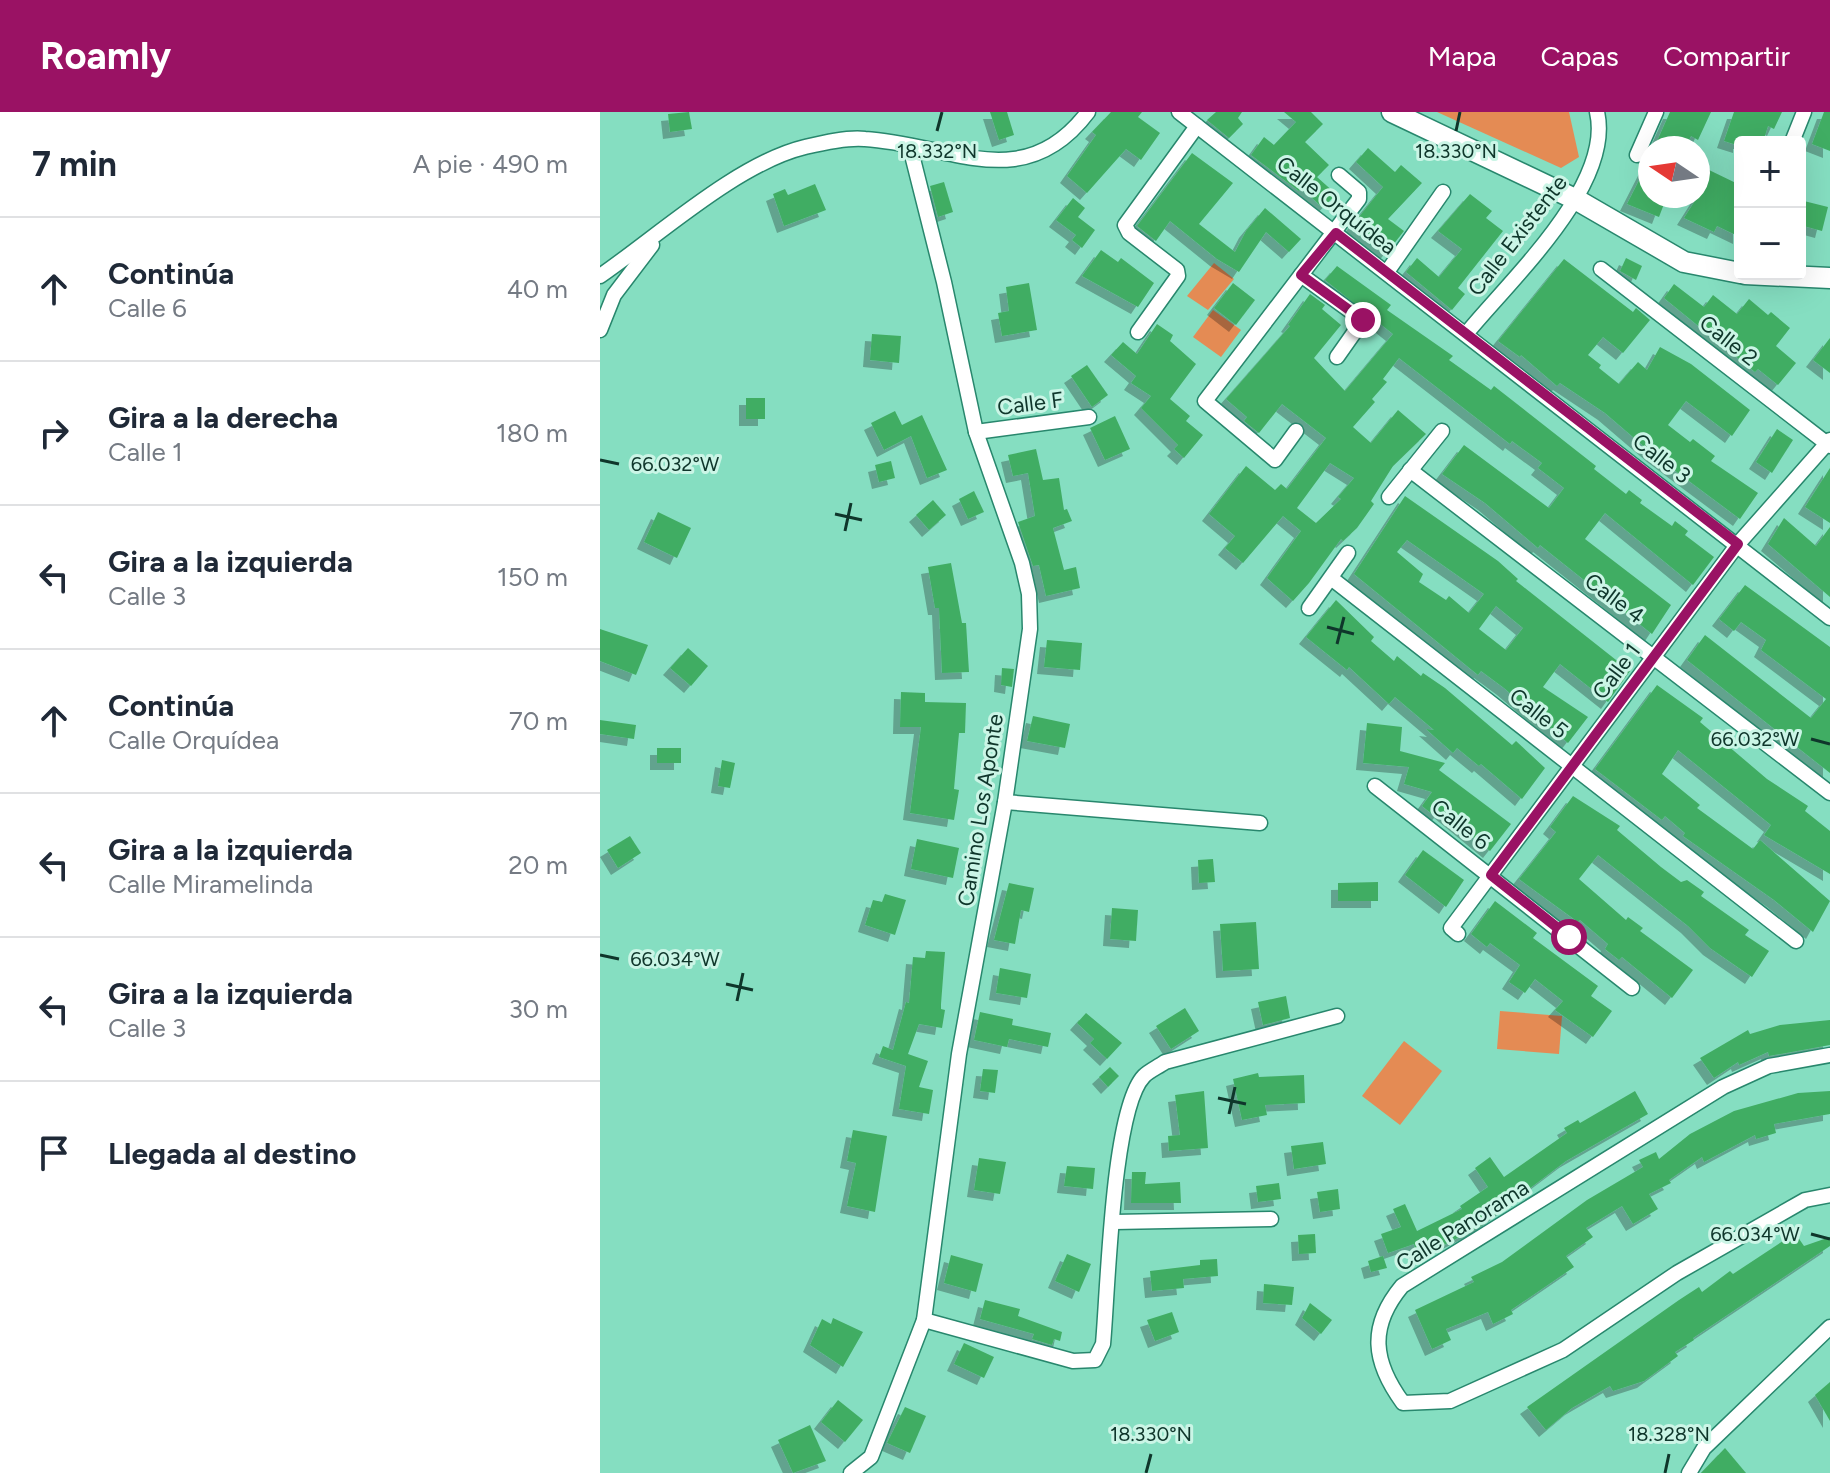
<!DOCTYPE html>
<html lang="es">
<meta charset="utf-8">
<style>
:root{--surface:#fff;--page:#f2f2f3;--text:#1f2937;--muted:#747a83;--line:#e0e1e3;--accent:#9a1264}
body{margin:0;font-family:Figtree,sans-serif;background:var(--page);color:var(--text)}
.controls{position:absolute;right:24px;top:24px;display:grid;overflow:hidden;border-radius:8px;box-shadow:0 8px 32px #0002}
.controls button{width:72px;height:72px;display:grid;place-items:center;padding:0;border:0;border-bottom:2px solid var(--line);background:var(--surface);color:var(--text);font:40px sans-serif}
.compass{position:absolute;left:1038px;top:24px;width:72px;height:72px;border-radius:50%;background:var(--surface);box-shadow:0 8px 32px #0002;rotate:283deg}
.stop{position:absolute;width:24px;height:24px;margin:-18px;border:6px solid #9a1264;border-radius:50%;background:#fff}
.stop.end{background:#9a1264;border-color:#fff;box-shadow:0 2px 8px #0008}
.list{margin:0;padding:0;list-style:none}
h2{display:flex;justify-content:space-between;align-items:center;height:104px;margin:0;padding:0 32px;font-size:34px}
h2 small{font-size:26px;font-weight:400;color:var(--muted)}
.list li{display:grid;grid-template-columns:52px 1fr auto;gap:24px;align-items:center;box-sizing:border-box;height:144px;padding:0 32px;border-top:2px solid var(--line)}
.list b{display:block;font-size:30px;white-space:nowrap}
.list p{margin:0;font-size:26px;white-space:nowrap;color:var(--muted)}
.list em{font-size:26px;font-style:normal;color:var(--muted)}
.icon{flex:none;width:44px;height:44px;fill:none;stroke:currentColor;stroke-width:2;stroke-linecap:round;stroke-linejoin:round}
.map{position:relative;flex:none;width:1230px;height:1361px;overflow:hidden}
header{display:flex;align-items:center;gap:48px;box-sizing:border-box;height:112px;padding:0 40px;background:var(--accent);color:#fff}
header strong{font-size:38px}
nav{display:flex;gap:44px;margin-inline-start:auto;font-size:28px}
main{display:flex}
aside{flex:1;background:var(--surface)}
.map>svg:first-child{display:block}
.green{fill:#e48b54}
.building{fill:#41ad64;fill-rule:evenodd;filter:url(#shadow)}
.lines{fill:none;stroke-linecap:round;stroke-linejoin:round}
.street-casing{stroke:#28876d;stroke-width:17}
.secondary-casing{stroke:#28876d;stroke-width:23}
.street{stroke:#fff;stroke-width:14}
.secondary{stroke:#fff;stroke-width:20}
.route{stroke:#9a1264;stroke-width:10}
.ticks{fill:none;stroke:#0f362b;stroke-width:3}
.labels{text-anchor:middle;stroke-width:6;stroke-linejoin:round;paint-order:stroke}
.street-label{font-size:22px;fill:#0f362b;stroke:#cbf5e6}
.ticks-label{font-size:20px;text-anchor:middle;fill:#0f362b;stroke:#cbf5e6;stroke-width:6;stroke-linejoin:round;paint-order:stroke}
</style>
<header>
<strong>Roamly</strong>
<nav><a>Mapa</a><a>Capas</a><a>Compartir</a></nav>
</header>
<main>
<aside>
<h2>7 min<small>A pie · 490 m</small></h2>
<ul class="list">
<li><svg class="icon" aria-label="ahead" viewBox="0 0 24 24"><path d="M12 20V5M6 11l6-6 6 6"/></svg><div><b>Continúa</b><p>Calle 6</p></div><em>40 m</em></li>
<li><svg class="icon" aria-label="right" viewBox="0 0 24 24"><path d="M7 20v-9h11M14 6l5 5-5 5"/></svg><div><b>Gira a la derecha</b><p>Calle 1</p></div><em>180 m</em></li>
<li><svg class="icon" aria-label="left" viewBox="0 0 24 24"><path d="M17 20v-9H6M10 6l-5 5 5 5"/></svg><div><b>Gira a la izquierda</b><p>Calle 3</p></div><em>150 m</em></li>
<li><svg class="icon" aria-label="ahead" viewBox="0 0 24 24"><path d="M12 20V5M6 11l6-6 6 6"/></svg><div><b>Continúa</b><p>Calle Orquídea</p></div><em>70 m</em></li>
<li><svg class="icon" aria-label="left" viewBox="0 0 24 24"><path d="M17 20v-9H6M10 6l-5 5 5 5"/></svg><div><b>Gira a la izquierda</b><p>Calle Miramelinda</p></div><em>20 m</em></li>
<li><svg class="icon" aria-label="left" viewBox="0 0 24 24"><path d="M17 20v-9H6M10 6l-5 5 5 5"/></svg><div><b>Gira a la izquierda</b><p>Calle 3</p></div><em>30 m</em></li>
<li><svg class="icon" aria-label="arrive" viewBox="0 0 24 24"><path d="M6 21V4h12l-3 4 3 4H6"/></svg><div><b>Llegada al destino</b></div></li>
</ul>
</aside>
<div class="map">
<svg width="1230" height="1361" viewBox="0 0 1230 1361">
<defs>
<filter id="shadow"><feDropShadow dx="-7" dy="7" stdDeviation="0" flood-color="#0004"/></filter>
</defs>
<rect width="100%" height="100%" fill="#85dec1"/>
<g class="green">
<path d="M837 0H969L979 45 961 56Z"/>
<path d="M614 151 634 167 608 198 587 184Z"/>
<path d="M613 198 641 218 621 245 593 225Z"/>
<path d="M900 899 962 904 959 942 897 937Z"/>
<path d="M804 929 842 959 800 1013 762 984Z"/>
</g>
<g class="building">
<path d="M89 0 92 17 70 20 68 2Z"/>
<path d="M390 0H407L414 23 399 28Z"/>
<path d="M511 0H542L538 5 560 21 541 48 526 37 487 81 467 64 496 23 492 20Z"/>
<path d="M616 0H642L638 6 643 12 629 26 607 8Z"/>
<path d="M684 0H711L723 12 705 30 729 53 717 65 736 82 723 96 701 76 699 79 651 43 664 25 674 33 696 10Z"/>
<path d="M1070 0H1111L1098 28 1091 24 1085 36H1054Z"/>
<path d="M1134 0H1182L1174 17 1168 14 1163 30H1140V34L1124 29Z"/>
<path d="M1224 0H1230V39L1212 32Z"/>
<path d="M768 36 795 60 801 53 822 71 788 107 804 119 785 143 750 116 783 75 756 50Z"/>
<path d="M592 41 633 71 599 112 635 140 646 119 665 96 701 127 689 140 666 120 639 160 617 147 570 109 556 129 537 114Z"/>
<path d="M1050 47V84H1067L1059 105 1027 92Z"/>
<path d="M1107 57 1140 73V125L1117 114 1114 120 1084 106 1098 84Z"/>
<path d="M344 70 353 100 338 105 330 74Z"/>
<path d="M215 72 226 98 184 114 173 82 185 77 188 83Z"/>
<path d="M870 82 892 99 886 106 903 119 858 176 865 182 852 198 806 160 817 146 839 165 862 137 838 119Z"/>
<path d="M473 86 485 96 478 105 495 118 482 136 472 128 476 123 456 108Z"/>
<path d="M1204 89 1228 95 1222 119 1200 113Z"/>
<path d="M501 138 518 150 521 146 554 171 538 195 482 164Z"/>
<path d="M1026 146 1042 154 1036 168 1020 159Z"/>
<path d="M964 147 1033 200 1036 196 1050 208 1023 241 1003 225 988 243 1001 253 999 256 1019 272 1038 250 1047 258 1060 235 1091 252 1150 298 1132 324 1086 289 1068 313 1090 330 1093 327 1115 344 1111 349 1158 381 1140 407 1054 343 1005 301 960 271 957 274 921 243 920 245 898 229Z"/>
<path d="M737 154 791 193 787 198 853 244 849 248 891 278 894 274 996 354 994 357 1026 382 1029 378 1042 388 1040 391 1072 414 1075 409 1088 419 1085 423 1114 445 1093 473 1005 401 985 427 1071 493 1052 522 940 433 938 436 885 391 842 362 864 333 949 396 964 376 938 356 942 351 912 329 910 332 799 246 783 267 787 270 772 287 775 290 753 315 771 331 798 298 826 322 793 354 771 389 774 392 757 416 743 429 741 427 709 471 693 489 667 466 701 419 683 404 643 451 625 436 635 424 609 402 646 354 675 378 681 372 687 377 726 326 682 292 659 321 644 309 647 305 626 287 690 214 688 213 710 182 725 193 722 197 741 213 714 246 745 279 793 222 725 168ZM730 351 754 366 738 385 741 387 716 411 697 396Z"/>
<path d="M429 171 437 218 402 224 398 201 409 199 406 175Z"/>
<path d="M633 171 655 188 636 213 614 196Z"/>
<path d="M1074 172 1104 195 1113 183 1137 202 1149 187 1168 203 1171 200 1190 216 1176 234 1196 251 1178 273 1158 257 1155 260 1064 186Z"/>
<path d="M557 212 573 223 570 229 596 252 570 287 590 304 586 309 603 323 584 346 574 337 578 333 541 296 551 284 531 271 536 264 511 243 523 230 537 242Z"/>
<path d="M272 222 301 224 299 251 270 248Z"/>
<path d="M1230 226V261L1213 248Z"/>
<path d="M487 253 508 283 492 295 471 264Z"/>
<rect x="146" y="286" width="19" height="21"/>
<path d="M295 299 302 313 322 303 347 358 327 366 311 324 284 338 271 311Z"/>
<path d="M515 304 530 337 505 348 490 316Z"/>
<path d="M1177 317 1193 328 1172 361 1156 350Z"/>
<path d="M436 337 443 368 459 366 464 398 467 397 472 409 453 416 464 458 476 455 480 476 446 484 439 453 433 454 418 410 435 404 428 361 413 364 408 343Z"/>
<path d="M291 349 295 366 279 370 275 353Z"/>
<path d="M1230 356V411L1205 395Z"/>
<path d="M374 379 384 400 368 407 359 387Z"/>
<path d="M805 384 898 449 918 467 916 469 1030 559 1008 590 960 552 943 575 988 605 968 631 904 576 881 559 878 563 754 462ZM807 428 884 482 869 501 849 484 846 488 819 470 823 462 797 440ZM896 494 923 516 906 538 879 517Z"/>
<path d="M333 388 346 403 329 418 316 403Z"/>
<path d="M58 400 91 416 77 446 44 430Z"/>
<path d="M1184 406 1216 434 1230 415V485L1168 432Z"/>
<path d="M351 451 362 511H366L369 560 342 561 339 496H335L328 455Z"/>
<path d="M1145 473 1230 535V661L1087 548 1105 523 1211 606 1226 587 1161 538 1166 528 1141 510 1134 519 1119 507Z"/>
<path d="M736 488 774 525 771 529 794 549 797 544 821 564 823 561 845 576 912 633 916 629 945 656 922 687 881 652 879 654 857 636 853 641 826 617 834 618 795 585 789 592 749 555 747 558 706 525Z"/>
<path d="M0 517 48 533 36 563 0 549Z"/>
<path d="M447 528 482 531 480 558 444 555Z"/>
<path d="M88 536 108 554 91 574 70 556Z"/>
<path d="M402 556 414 557 412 575 401 573Z"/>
<path d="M1057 573 1103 606 1100 610 1167 667 1208 694 1205 699 1230 719V762L1164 723 1171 713 1078 638 1062 662 1100 693 1097 696 1153 737 1160 728 1230 789 1213 820 1174 788 1083 724 1085 721 1065 704 1062 708 995 657Z"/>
<path d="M301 580 325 581V590L366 591 365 621H359L354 677 359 678 354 708 310 701 321 615H300Z"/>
<path d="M433 604 470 612 465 636 427 629Z"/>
<path d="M0 608 36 613 34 627 0 622Z"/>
<path d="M767 611 802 615 800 639 845 651 839 658 911 712 890 739 841 699 836 705 822 694 832 680 804 672 809 655 763 651Z"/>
<rect x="57" y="636" width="24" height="15"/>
<path d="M122 648 135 651 130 676 118 674Z"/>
<path d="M973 684 1020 714 1017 718 1061 755 1081 770 1087 768 1104 780 1101 784 1149 818 1145 823 1169 839 1152 865 1110 836 1088 814 998 743 979 767 1026 808 1028 805 1043 816 1040 819 1093 858 1072 886 1022 845 1019 848 1005 837 1008 832 980 808 978 810 919 767 956 720 950 715Z"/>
<path d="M30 724 41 741 18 756 7 738Z"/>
<path d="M317 727 359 736 353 766 311 757Z"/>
<path d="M823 738 864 768 846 795 805 763Z"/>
<path d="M613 747 615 770 599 771 598 748Z"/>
<path d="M778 770V789H738V771Z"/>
<path d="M409 771 434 776 429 800 421 798 415 832 394 828Z"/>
<path d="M285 782 306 788 295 823 265 813 273 788 282 790Z"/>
<path d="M895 789 937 821 933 826 998 874 991 884 1012 899 993 925 955 898 963 889 935 867 925 881 909 870 920 853 890 831 887 835 871 822Z"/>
<path d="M512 796 538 798 536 829 510 827Z"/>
<path d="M656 810 659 857 623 859 620 812Z"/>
<path d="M326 839 345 840 341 892V897L345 898 342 916 319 912 308 942 328 949 319 975 333 978 329 1002 299 997 306 954 279 945 283 934 293 938 306 890 309 891 313 845 325 846Z"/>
<path d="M400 856 431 862 427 886 396 881Z"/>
<path d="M686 884 690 906 663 913 658 890Z"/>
<path d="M585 896 599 919 571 937 556 914Z"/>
<path d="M380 900 413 907 412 913 451 921 448 935 409 927 407 935 374 928Z"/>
<path d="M486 901 522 931 507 947 490 931 494 927 477 911Z"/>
<path d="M1230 908V933L1169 944 1168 940 1139 953 1138 950 1114 966 1100 946 1148 918 1150 922 1180 913Z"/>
<path d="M510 955 519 964 508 975 499 965Z"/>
<path d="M383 957 398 958 395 981 380 979Z"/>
<path d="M658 961 659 965 704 963 705 991 665 993 667 1003 642 1008 633 967Z"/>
<path d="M604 979 608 1036 569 1039 568 1024 580 1023 575 983Z"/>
<path d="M1035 979 1048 1002 966 1049 879 1115 830 1140 817 1143 814 1132 788 1141 781 1122 801 1115 793 1097 805 1092 817 1119 862 1097 860 1094 888 1075 875 1056 890 1045 904 1065 967 1021 964 1016 978 1008 980 1011Z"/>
<path d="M1230 979V1002L1174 1012 1176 1021 1156 1027 1155 1023 1104 1050 1102 1045 1069 1068 1071 1071 1049 1082 1058 1097 1033 1112 1022 1094 986 1116 993 1125 966 1144 974 1155 911 1198 913 1202 893 1212 888 1200 846 1217 851 1228 832 1237 815 1198 874 1170 871 1165 902 1150 987 1088 1043 1055 1039 1048 1056 1040 1059 1047 1090 1022 1134 999 1198 981Z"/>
<path d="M253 1018 287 1024 275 1100 247 1094 256 1051 247 1049Z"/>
<path d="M723 1030 726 1052 694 1057 691 1034Z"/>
<path d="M379 1046 406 1050 400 1082 374 1078Z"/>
<path d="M467 1054 495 1056 493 1077 464 1074Z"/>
<path d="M532 1060H546L545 1072 580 1070 581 1091H531Z"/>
<path d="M679 1071 681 1087 658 1090 656 1074Z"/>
<path d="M738 1077 740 1097 720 1100 717 1080Z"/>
<path d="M1195 1121 1204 1134 1230 1125V1134L1093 1226 1094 1228 1075 1240 1078 1244 1044 1269 1013 1279 1010 1274 972 1296 946 1318 927 1295 1079 1188 1099 1175 1102 1180 1130 1159 1133 1162Z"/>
<path d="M715 1122 716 1141 699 1142 698 1123Z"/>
<path d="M467 1142 491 1152 479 1180 455 1169Z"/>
<path d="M351 1143 383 1152 376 1180 344 1171Z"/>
<path d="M783 1144 787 1156 771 1160 768 1149Z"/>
<path d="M617 1147 618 1164 583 1167 584 1176 552 1179 550 1159 600 1153V1148Z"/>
<path d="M664 1172 694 1175 692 1193 663 1191Z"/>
<path d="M385 1188 420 1197 418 1204 462 1220 460 1229 454 1227 452 1233 432 1227 434 1222 380 1207Z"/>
<path d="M710 1191 732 1208 721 1222 702 1206Z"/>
<path d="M572 1200 579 1220 555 1229 547 1208Z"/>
<path d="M233 1206 263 1220 243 1255 210 1233 222 1207 231 1212Z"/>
<path d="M364 1231 394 1245 384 1266 354 1252Z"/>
<path d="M1230 1270V1309L1215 1283Z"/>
<path d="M238 1288 263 1308 245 1330 221 1310Z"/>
<path d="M305 1295 326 1304 310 1341 287 1331Z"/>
<path d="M210 1313 226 1349 193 1361 178 1328Z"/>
<path d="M1125 1336 1146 1361H1101Z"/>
</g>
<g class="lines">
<defs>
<g id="street">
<path d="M579 0 1230 506"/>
<path d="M1192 30 1204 0"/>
<path d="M1037 43 1056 0"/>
<path d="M1001 157 1230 334"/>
<path d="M787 160 843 80"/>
<path d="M701 163 763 208 737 245"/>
<path d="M0 164C58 124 138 51 205 35 222 31 247 25 265 27 350 32 424 85 488 0"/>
<path d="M0 218 14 183 52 133"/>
<path d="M538 220 578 164 577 158 529 121 525 113 597 14"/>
<path d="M866 222C910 168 1014 73 997 0"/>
<path d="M696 319 675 348 605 289 759 87V80L739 63"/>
<path d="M376 320 489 305"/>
<path d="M810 358 1230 681"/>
<path d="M789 385 842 319"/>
<path d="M731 466 1196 829"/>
<path d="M709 496 748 441"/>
<path d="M775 674 1032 876"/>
<path d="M405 690 660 711"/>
<path d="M858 822 851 816 1138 432 1230 328"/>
<path d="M1230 943 1169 954 1123 975 802 1174C768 1215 773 1250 803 1291L850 1289 963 1238 1077 1161 1205 1088 1230 1083"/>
<path d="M514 1110 671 1107"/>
<path d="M324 1208 473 1249 495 1248 503 1232C508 1179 512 997 544 964 549 959 558 955 565 950L737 904"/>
<path d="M251 1361 271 1345 324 1208 359 942 405 690 430 517 429 482 422 451 376 320 344 170 310 35"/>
<path d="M1089 1361 1104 1336 1230 1215"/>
</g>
<g id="secondary">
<path d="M792 0 977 88 1084 150 1140 161"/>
<path d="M1145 162 1230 166"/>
</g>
</defs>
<use href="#street" class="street-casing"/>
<use href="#secondary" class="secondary-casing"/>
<use href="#street" class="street"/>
<use href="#secondary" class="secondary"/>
</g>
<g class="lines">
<path class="route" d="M763 208 701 163 736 121 1138 432 891 763 969 825"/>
</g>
<path class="ticks" d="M337 19 342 0M856 19 860 0M0 348 19 352M235 402 262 408M245 419 251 391M727 515 754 522M737 532 744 505M1211 627 1230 632M0 843 19 847M126 872 153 878M137 889 143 861M618 986 646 992M629 1002 635 975M1211 1122 1230 1127M546 1361 551 1342M1065 1361 1069 1342"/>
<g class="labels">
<g class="street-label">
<text transform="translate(737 93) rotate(38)" y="8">Calle Orquídea</text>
<text transform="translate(917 123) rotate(-52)" y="8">Calle Existente</text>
<text transform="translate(1129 228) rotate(38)" y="8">Calle 2</text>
<text transform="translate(430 291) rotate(-7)" y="8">Calle F</text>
<text transform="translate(1062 346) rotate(38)" y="8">Calle 3</text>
<text transform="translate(1015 486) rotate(37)" y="8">Calle 4</text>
<text transform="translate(1016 559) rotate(-53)" y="8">Calle 1</text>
<text transform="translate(939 601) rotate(38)" y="8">Calle 5</text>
<text transform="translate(380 698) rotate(-81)" y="8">Camino Los Aponte</text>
<text transform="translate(861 712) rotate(38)" y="8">Calle 6</text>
<text transform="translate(862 1113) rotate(-32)" y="8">Calle Panorama</text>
</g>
</g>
<g class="ticks-label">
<text x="337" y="46">18.332°N</text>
<text x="856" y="46">18.330°N</text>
<text x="75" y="359">66.032°W</text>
<text x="1155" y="634">66.032°W</text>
<text x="75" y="854">66.034°W</text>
<text x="1155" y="1129">66.034°W</text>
<text x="551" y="1329">18.330°N</text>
<text x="1069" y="1329">18.328°N</text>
</g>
</svg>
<div class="controls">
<button>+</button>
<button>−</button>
</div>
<svg class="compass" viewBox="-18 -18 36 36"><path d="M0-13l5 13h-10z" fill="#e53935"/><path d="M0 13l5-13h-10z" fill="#747a83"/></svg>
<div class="stop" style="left:969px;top:825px"></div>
<div class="stop end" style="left:763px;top:208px"></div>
</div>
</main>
